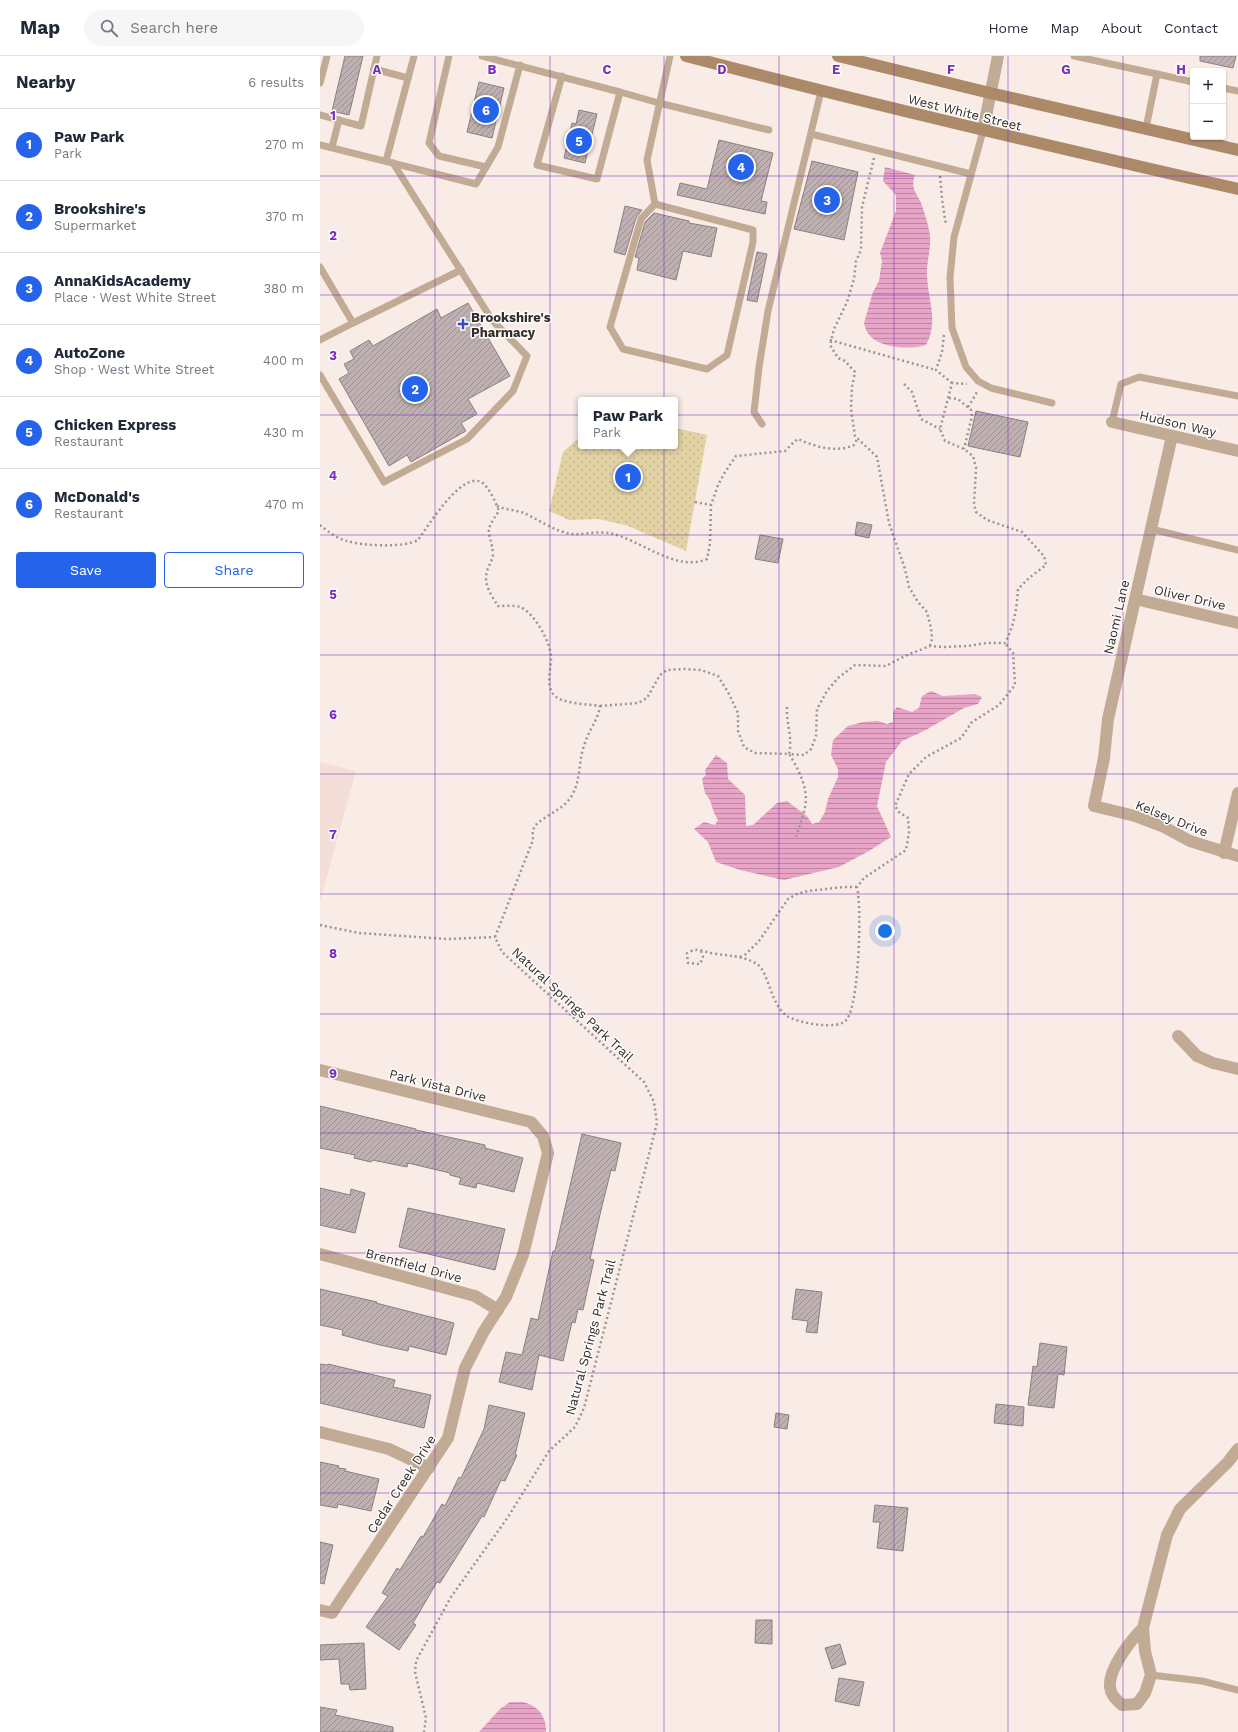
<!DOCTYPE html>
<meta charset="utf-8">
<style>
:root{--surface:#fff;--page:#f6f6f7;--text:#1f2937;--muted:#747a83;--line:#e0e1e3;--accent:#2563eb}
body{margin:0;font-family:"Work Sans",sans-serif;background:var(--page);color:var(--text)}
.controls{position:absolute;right:12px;top:12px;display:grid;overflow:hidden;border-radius:4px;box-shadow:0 1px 3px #0004}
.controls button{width:36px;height:36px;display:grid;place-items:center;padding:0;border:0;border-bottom:1px solid var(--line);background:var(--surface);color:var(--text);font:20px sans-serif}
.you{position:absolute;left:565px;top:875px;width:14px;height:14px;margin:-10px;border:3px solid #fff;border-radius:50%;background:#1a73e8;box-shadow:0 0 0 6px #1a73e833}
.badge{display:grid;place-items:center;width:26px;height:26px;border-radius:50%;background:var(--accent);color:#fff;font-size:13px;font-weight:700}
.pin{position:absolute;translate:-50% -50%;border:2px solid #fff;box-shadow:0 1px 4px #0006}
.popup{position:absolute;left:258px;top:341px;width:100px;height:52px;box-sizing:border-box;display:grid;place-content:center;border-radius:4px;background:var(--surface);filter:drop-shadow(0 1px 3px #0005);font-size:13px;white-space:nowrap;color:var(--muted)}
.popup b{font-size:15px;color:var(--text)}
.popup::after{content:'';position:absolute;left:50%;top:100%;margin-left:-8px;border:8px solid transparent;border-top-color:var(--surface)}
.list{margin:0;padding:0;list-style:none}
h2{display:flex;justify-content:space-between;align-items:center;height:52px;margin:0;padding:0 16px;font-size:17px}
h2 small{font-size:13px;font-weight:400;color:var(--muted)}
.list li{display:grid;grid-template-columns:26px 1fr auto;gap:12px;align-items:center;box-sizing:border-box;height:72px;padding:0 16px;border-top:1px solid var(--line)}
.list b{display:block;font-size:15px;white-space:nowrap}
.list p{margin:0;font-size:13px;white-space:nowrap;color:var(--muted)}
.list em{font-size:13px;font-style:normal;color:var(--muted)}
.actions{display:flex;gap:8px;padding:12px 16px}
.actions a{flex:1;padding:9px 0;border:1px solid var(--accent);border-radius:4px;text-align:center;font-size:14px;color:var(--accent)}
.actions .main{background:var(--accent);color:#fff}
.icon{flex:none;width:22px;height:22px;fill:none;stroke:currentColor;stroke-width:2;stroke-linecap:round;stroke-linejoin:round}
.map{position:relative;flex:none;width:918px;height:1676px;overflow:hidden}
header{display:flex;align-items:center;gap:24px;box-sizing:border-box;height:56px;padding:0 20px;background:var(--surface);border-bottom:1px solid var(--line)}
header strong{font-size:19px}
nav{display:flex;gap:22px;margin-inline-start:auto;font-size:14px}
.search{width:280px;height:36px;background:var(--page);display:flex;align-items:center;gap:10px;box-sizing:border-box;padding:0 14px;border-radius:22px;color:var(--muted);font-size:15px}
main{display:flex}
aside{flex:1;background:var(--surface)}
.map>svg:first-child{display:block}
.built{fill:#f4dfd8}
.park{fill:url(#park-dots)}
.water{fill:url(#water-rules)}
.building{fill:url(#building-hatch);stroke:#8c7f80}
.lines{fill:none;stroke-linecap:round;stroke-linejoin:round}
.path{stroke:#9d9490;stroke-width:2.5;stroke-dasharray:2 3;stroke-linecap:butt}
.service{stroke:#c2ab95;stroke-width:7}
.minor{stroke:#c2ab95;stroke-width:12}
.secondary{stroke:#ac8969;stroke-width:12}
.grid{fill:none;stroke:#7b2cbf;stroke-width:1;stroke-opacity:0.55}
.poi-dot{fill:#364cbe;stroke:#fefcfb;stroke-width:1.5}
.labels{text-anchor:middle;stroke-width:3;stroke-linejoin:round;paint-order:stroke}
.street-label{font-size:13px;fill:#332e2c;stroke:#fefcfb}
.poi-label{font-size:13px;font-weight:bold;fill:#332e2c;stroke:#fefcfb;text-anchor:start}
.grid-label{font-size:13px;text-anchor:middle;font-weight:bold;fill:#7b2cbf;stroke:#fefcfb;stroke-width:3;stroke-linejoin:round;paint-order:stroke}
</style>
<header>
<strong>Map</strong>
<div class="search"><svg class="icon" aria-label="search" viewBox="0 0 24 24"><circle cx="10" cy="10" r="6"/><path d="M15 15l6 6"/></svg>Search here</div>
<nav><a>Home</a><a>Map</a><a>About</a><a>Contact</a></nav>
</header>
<main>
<aside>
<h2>Nearby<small>6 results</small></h2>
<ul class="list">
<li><span class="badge">1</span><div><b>Paw Park</b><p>Park</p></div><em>270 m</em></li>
<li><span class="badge">2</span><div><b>Brookshire's</b><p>Supermarket</p></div><em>370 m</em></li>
<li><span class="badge">3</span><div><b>AnnaKidsAcademy</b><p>Place · West White Street</p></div><em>380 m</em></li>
<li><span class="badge">4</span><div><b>AutoZone</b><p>Shop · West White Street</p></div><em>400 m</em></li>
<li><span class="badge">5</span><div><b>Chicken Express</b><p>Restaurant</p></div><em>430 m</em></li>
<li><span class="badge">6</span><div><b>McDonald's</b><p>Restaurant</p></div><em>470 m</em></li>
</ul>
<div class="actions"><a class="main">Save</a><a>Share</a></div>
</aside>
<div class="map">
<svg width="918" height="1676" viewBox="0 0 918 1676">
<defs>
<pattern id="park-dots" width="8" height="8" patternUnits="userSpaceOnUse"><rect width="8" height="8" fill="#e2d2a4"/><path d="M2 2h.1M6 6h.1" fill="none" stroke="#c2b58d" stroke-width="1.8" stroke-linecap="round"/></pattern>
<pattern id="water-rules" width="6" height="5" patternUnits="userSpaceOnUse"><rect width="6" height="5" fill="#e8a4c7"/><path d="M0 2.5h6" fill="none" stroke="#bd86a2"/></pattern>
<pattern id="building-hatch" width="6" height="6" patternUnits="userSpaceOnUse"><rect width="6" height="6" fill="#bfb1b2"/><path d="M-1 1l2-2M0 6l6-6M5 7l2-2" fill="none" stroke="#9c9091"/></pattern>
</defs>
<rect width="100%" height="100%" fill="#f9ece7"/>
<path class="built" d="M0 706 36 715 0 846Z"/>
<path class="park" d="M355 372 387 379 366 495 308 470 279 463 249 464 229 455 243 396 261 380V390H355Z"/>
<g class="water">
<path d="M565 111 595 119C590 133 596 135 601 147 604 155 607 165 609 174 613 190 606 204 607 220 608 245 619 264 606 289 592 294 562 292 551 281 547 277 545 272 544 267L553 236 559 225 562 205 560 197 576 155V139L563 125Z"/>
<path d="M611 635 623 640 655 638 662 641 658 648 644 652 604 675 582 685 566 706 557 750 571 781 549 795 519 811 464 824 420 814 396 806 388 786 374 773 384 766 395 769 398 764 394 757 390 744 385 737 382 723 386 719 385 714 396 699 407 707 408 723 425 739 426 770 433 769 457 747 467 745 487 760 492 768 499 766 505 756 508 743 518 721V713L511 699 513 684 528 670 543 666 558 665 567 668 573 666V656L577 651 592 656 599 652 602 640Z"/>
<path d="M190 1646C195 1646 201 1645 206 1647 219 1650 227 1663 226 1676H159L180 1653Z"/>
</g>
<g class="building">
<path d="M25 0H43L29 59 12 55Z"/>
<path d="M880 0H916L913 12 880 5Z"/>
<path d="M159 26 184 32 172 82 147 76Z"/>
<path d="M259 54 277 58 265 107 244 102 252 67 256 68Z"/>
<path d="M399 84 453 97 441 145 447 146 445 158 357 139 360 127 387 133Z"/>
<path d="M492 105 538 116 524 184 474 173Z"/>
<path d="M305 150 322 154 316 162 305 199 294 196Z"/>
<path d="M334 157 369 165V167L397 172 391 201 363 195 356 224 317 214 319 202 315 201 325 166Z"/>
<path d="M437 196 447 198 437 246 427 244Z"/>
<path d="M148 247 190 320 148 343 157 358 141 367 146 375 91 406 87 399 69 410 19 323 29 317 24 308 34 303 30 295 49 284 53 290 117 253 121 262Z"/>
<path d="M656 355 708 366 700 401 648 390Z"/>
<path d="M537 466 552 469 549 482 535 479Z"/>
<path d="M440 479 463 483 458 507 435 503Z"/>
<path d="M0 1050 96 1073V1074L165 1089V1092L203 1102 194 1136 157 1127 156 1132 139 1128 141 1122 130 1119V1117L88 1107 87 1111 52 1104 51 1106 34 1102 35 1099 0 1092Z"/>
<path d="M262 1078 301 1087 295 1115 291 1114 281 1154 270 1203 274 1204 263 1254 258 1253 255 1267 252 1266 243 1305 219 1299 212 1334 179 1326 186 1296 202 1299 211 1262 218 1264 233 1195H235Z"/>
<path d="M0 1132 30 1139 31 1133 45 1137 35 1177 0 1169Z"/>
<path d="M88 1152 185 1173 175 1214 79 1191Z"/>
<path d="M0 1233 57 1246 56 1247 134 1267 126 1299 89 1290 88 1295 60 1289 22 1279 23 1274 0 1269Z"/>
<path d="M476 1233 502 1236 497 1277 486 1276 488 1265 472 1263Z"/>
<path d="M720 1287 747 1291 744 1319 738 1318 734 1352 708 1349 713 1310 717 1311Z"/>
<path d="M0 1308 8 1309V1308L75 1324 73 1331 111 1339 104 1372 0 1347Z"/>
<path d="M676 1348 704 1351 703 1370 674 1367Z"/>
<path d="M169 1349 205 1357 195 1399H197L185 1425 181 1424 164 1461 162 1460 120 1527 117 1526 93 1567 96 1569 79 1594 46 1571 68 1540 62 1537 77 1512 80 1514 101 1480 103 1481 122 1448 125 1450 139 1421 141 1422 164 1373Z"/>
<path d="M456 1357 469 1359 467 1373 454 1371Z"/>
<path d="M0 1406 19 1410 18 1412 26 1413 25 1415 59 1423 51 1455 18 1448 17 1452 0 1449Z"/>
<path d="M555 1449 588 1452 583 1495 557 1492 560 1466H553Z"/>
<path d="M0 1486 13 1489 4 1528 0 1527Z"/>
<path d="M436 1564H452V1588L435 1587Z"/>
<path d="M44 1587 46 1633 30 1634 29 1628H21L19 1603 0 1604V1589Z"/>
<path d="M520 1588 526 1608 512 1613 505 1592Z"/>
<path d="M519 1622 544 1626 539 1650 515 1645Z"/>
<path d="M0 1651 17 1654 15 1659 73 1671V1676H0Z"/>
</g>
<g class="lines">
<g class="path">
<path d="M554 102 542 151 541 194 536 205 534 223 527 246 514 273 510 289 518 302 525 305 535 316 532 331 531 353 535 380 557 401 569 467 585 513 589 531 598 546 607 556 611 572 612 583 610 590"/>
<path d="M620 120 622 143 626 169"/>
<path d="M624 279 622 296 616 314 632 327"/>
<path d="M510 284 616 314"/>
<path d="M584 328 592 336 601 363 620 373"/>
<path d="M629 342 638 343 651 354 652 360 644 393"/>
<path d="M648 351 656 338 657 334"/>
<path d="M375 446 391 449"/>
<path d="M177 450C186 454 196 454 204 457 219 464 236 476 252 478 264 479 277 475 289 477 320 483 356 517 387 503L390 488 391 449 398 429 405 416 416 400 465 395 474 386 478 383C495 391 517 397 534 389L537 383"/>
<path d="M0 469C7 475 18 483 27 485 43 490 84 492 98 484 108 470 141 416 161 426 168 429 176 447 179 455 162 479 171 474 173 498 173 504 168 510 167 516 163 527 172 541 178 550 185 550 194 549 200 551 214 556 231 587 231 601 231 613 226 628 233 638 240 648 268 648 280 650 278 664 269 674 265 687 257 706 263 731 245 748 238 755 216 765 214 772 212 775 213 780 213 784L175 881 182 896 324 1026 334 1046 337 1067 264 1352 255 1371 229 1395 188 1461 131 1541 96 1605 95 1616 106 1662 104 1676"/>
<path d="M280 650 318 647 327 642 340 619 347 614 364 613 381 614 398 620 408 636 418 657V675L424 691 435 697 469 698C478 712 489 733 485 751 483 761 479 771 476 781"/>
<path d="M467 651C466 667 473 682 469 698L484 699 491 693 496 680 497 653 507 635 518 622 535 609 566 610 585 600 610 590 623 591 648 590 666 587H685C694 570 697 552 698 533L709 522 726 509 724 500 702 476 667 464 656 456 654 448 656 412 653 400 644 393 625 385 620 373 632 327 647 328"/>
<path d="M0 869 39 877 127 883 175 881"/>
<path d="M381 895 383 901 380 908 368 907 367 897C369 896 373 894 375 894 380 893 386 896 390 897 407 900 422 899 437 908 449 916 450 948 467 960 477 967 520 975 527 963 539 947 542 853 537 831L544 822 586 794 589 776 588 762 579 756 575 750 589 718 606 701 641 682 652 666 679 649 695 629 693 597 685 587"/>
<path d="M420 901 426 898 439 885 468 843 477 838 488 835 524 831H537"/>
</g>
<g class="service">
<path d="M129 0 109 87 119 100 166 111"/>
<path d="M162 0 300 36 277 123 217 109 242 20"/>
<path d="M754 0 837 18"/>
<path d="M54 13 88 22"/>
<path d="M0 27 7 0"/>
<path d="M903 32 918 35"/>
<path d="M300 36 339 47 449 74"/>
<path d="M0 59 41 70 57 0"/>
<path d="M826 72 837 18 873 26"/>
<path d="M663 75 634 181 630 221 632 272 646 311 658 325 671 332 732 347"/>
<path d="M491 78 651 118"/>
<path d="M0 89 156 128 178 91 200 9"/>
<path d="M12 91 19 64"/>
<path d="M66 105 94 0"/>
<path d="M335 148 433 174V186L407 299 387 313 303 293 290 271 321 163Z"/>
<path d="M335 148 327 104 350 0"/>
<path d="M0 211 33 267 0 284"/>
<path d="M33 267 141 214"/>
<path d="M0 319 64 426 147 383 193 335 207 300 172 264 73 107"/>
<path d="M792 366 801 328 819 321 918 340"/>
<path d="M442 368 434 356 439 311 448 255 501 35"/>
<path d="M831 473 918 494"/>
<path d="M831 1619 882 1625 918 1634"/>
</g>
<g class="minor">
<path d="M663 75 678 0"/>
<path d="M792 366 918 395"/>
<path d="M852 380 788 663 784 702 774 750 815 760 844 771 870 785 918 800"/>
<path d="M815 543 918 567"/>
<path d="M904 797 918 737"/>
<path d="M858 980 877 1000 893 1007 918 1013"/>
<path d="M0 1014 211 1066 223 1080 228 1097 203 1199 186 1241 164 1275 145 1312 128 1382 12 1557 0 1554"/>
<path d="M0 1198 155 1240 178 1254"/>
<path d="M0 1376 69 1393 109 1412"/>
<path d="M823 1572C811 1584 788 1613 790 1631 791 1640 797 1644 802 1649L817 1648 825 1637 831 1619 825 1595 823 1572 847 1479 860 1453 908 1406 918 1393"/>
</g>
<g class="secondary">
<path d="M366 0C549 48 733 91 918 133"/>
<path d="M518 0 670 37 918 94"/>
</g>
</g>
<path class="grid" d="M115 0V1676M230 0V1676M344 0V1676M459 0V1676M574 0V1676M688 0V1676M803 0V1676M0 120H918M0 239H918M0 359H918M0 479H918M0 599H918M0 718H918M0 838H918M0 958H918M0 1077H918M0 1197H918M0 1317H918M0 1437H918M0 1556H918"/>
<path class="poi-dot" d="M141 262h4v4h4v4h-4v4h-4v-4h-4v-4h4z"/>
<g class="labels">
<g class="street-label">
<text transform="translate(645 56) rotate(14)" y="5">West White Street</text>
<text transform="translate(858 367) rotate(13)" y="5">Hudson Way</text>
<text transform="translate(870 541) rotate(13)" y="5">Oliver Drive</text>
<text transform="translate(796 561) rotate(-77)" y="5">Naomi Lane</text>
<text transform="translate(852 762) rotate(22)" y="5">Kelsey Drive</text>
<text transform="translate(253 948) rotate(43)" y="5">Natural Springs Park Trail</text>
<text transform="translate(118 1029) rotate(14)" y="5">Park Vista Drive</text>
<text transform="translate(94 1209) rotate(15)" y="5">Brentfield Drive</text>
<text transform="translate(270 1281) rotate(-75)" y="5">Natural Springs Park Trail</text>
<text transform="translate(81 1428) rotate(-57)" y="5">Cedar Creek Drive</text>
</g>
<g class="poi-label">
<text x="151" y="266">Brookshire's<tspan x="151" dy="15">Pharmacy</tspan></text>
</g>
</g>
<g class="grid-label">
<text x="57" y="18">A</text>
<text x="172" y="18">B</text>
<text x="287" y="18">C</text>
<text x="402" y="18">D</text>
<text x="516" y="18">E</text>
<text x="631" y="18">F</text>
<text x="746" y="18">G</text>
<text x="861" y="18">H</text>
<text x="13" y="64">1</text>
<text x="13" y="184">2</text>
<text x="13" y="304">3</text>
<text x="13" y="424">4</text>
<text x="13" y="543">5</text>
<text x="13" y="663">6</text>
<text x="13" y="783">7</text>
<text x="13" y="902">8</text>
<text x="13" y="1022">9</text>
</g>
</svg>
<div class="controls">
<button>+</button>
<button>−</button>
</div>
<div class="you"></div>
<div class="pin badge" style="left:308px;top:421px">1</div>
<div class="popup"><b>Paw Park</b>Park</div>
<div class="pin badge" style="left:95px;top:333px">2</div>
<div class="pin badge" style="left:507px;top:144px">3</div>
<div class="pin badge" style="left:421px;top:111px">4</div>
<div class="pin badge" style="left:259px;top:85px">5</div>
<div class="pin badge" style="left:166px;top:54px">6</div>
</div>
</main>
